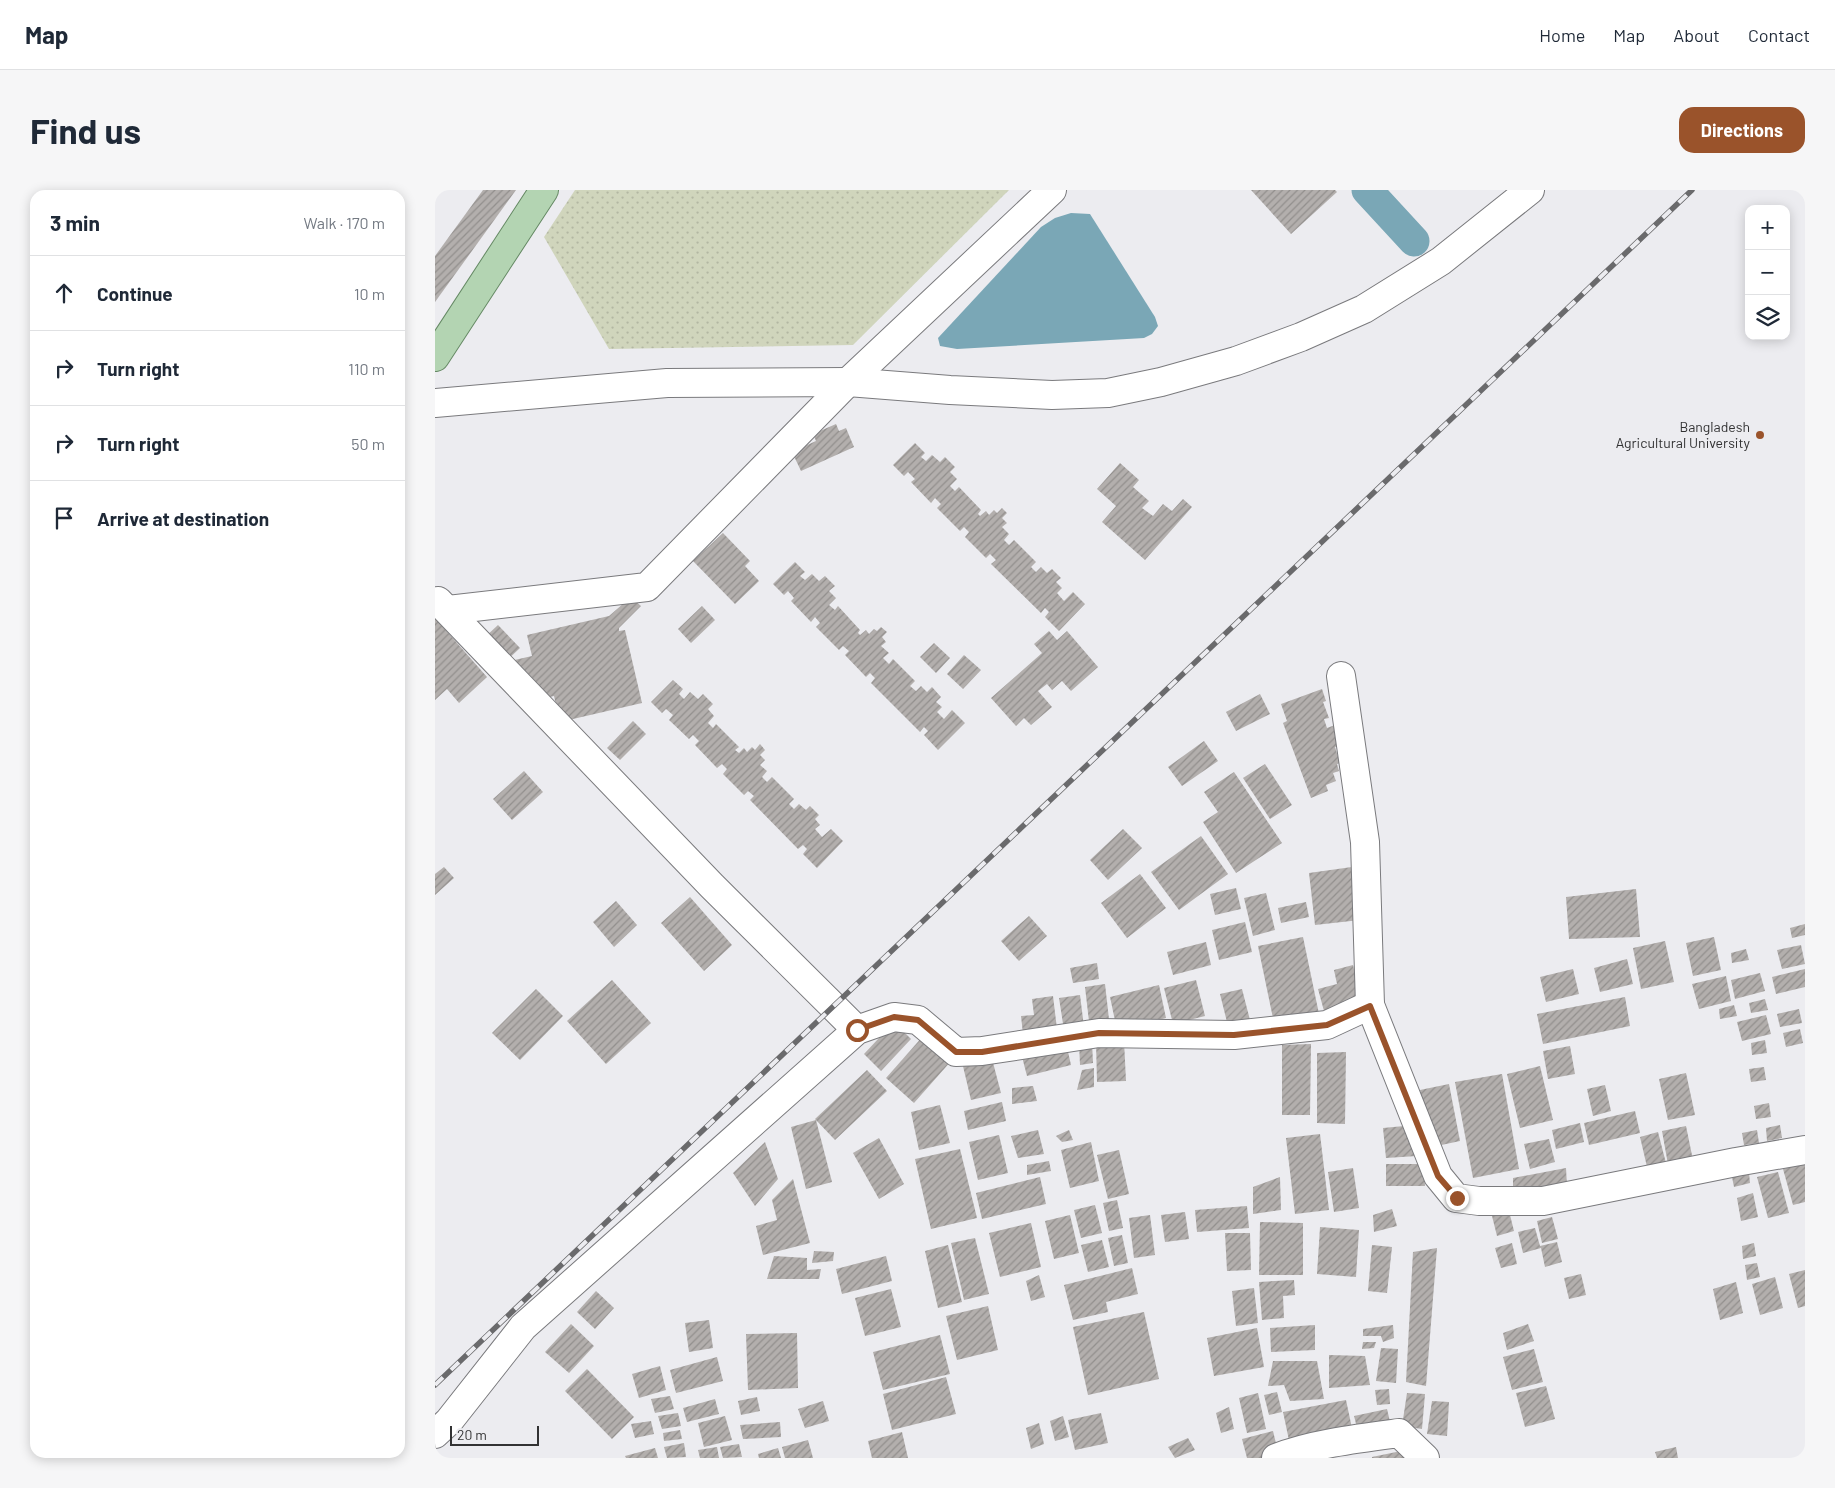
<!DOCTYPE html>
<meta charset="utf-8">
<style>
:root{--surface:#fff;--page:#f6f6f7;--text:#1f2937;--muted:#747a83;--line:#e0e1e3;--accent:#9a532b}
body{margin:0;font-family:Barlow,sans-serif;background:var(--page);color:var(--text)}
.controls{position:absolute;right:15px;top:15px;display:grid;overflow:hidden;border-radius:10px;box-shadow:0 2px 12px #0003}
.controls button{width:45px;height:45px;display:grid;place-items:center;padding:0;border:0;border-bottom:1px solid var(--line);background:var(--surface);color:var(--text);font:25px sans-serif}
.scale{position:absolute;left:15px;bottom:12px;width:89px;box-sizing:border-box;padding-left:5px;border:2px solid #323233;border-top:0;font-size:14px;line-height:18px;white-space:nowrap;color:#323233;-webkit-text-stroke:4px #ececf0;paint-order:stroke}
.stop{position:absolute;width:15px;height:15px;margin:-11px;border:4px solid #9a532b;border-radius:50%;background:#fff}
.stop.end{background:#9a532b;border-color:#fff;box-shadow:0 1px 5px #0008}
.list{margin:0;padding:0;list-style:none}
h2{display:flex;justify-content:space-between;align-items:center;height:65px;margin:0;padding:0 20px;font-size:21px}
h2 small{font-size:16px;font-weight:400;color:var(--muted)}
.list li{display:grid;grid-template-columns:32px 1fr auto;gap:15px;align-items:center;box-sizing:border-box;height:75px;padding:0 20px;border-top:1px solid var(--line)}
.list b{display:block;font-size:19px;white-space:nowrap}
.list em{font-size:16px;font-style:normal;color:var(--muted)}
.icon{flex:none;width:28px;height:28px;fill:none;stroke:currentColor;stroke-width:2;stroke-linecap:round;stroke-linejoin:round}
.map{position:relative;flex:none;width:1370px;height:1268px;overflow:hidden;border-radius:15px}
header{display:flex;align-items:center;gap:30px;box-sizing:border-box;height:70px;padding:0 25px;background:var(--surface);border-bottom:1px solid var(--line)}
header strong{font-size:24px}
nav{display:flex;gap:28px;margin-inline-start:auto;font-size:18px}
.intro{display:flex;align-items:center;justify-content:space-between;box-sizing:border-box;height:120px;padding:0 30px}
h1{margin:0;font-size:35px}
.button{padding:12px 22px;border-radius:15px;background:var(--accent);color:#fff;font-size:18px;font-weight:700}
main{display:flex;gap:30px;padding:0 30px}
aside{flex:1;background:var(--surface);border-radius:15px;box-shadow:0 2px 12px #0003}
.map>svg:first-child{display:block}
.park{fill:url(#park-dots)}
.water{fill:#7aa7b6}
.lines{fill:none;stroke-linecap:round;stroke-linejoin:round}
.canal{stroke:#7aa7b6;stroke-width:31}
.building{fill:url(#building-hatch)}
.minor-casing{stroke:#7a7a7d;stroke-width:30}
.major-casing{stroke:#658964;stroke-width:30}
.minor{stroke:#fff;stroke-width:28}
.major{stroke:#b3d4b2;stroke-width:28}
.rail-casing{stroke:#6a6a6c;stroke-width:5.5}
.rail{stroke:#ececf0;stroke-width:4;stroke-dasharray:11;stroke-linecap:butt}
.route{stroke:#9a532b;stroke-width:6}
.poi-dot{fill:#9a532b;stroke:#ececf0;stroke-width:2}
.labels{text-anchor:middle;stroke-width:4;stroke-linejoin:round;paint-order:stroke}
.poi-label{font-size:14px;fill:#323233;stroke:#ececf0;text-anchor:end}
</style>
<header>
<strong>Map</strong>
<nav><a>Home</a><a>Map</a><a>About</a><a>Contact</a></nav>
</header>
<div class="intro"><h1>Find us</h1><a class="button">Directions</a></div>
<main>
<aside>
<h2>3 min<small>Walk · 170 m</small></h2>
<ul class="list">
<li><svg class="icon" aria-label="ahead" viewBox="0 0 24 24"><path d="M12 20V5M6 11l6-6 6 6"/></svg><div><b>Continue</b></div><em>10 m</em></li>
<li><svg class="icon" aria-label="right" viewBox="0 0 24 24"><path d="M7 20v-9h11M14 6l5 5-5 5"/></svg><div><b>Turn right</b></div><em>110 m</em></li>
<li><svg class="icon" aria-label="right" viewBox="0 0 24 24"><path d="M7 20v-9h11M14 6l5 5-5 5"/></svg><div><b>Turn right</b></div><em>50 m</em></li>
<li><svg class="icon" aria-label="arrive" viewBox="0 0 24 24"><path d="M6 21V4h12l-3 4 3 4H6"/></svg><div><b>Arrive at destination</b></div></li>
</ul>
</aside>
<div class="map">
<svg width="1370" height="1268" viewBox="0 0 1370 1268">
<defs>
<pattern id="park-dots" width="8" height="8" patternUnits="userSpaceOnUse" patternTransform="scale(1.25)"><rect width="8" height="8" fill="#d0d5bc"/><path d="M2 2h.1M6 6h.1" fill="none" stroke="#b3b7a2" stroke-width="1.8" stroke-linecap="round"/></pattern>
<pattern id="building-hatch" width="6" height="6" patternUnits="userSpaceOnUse" patternTransform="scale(1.25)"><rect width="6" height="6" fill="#b3afad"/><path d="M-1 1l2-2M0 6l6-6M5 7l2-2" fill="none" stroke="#928f8d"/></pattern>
</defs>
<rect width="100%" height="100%" fill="#ececf0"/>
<path class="park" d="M140 0H574L418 155 174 159 109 47Z"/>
<path class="water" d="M636 23 655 24 720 127 723 136 717 144 709 148 522 159 505 156 503 148 606 37 620 28Z"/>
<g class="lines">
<path class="canal" d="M932 0 979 51"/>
</g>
<g class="building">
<path d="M48 0H81L0 112V66Z"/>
<path d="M816 0H900L902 2 856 44Z"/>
<path d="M401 234 404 241 411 238 419 257 366 281 357 262 381 251 378 244Z"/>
<path d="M480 253 490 263 486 267 491 271 497 265 505 272 510 267 520 277 515 282 522 289 515 296 520 301 524 297 546 320 543 324 545 326 551 321 554 325 559 320 562 323 567 318 572 323 567 328 572 333 567 337 574 344 569 350 574 355 579 350 601 372 596 377 601 382 606 377 612 383 617 379 626 388 621 392 627 398 622 403 629 411 638 402 650 414 624 441 610 427 614 422 610 418 606 423 556 374 561 370 555 364 551 368 530 347 534 342 529 337 525 341 502 318 506 314 500 308 496 313 476 292 480 289 473 282 469 286 458 275Z"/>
<path d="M685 273 704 290 698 297 714 311 707 318 718 326 728 314 737 321 748 309 757 317 710 370 667 332 681 316 662 299Z"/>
<path d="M288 343 315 371 310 376 324 391 300 414 258 371Z"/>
<path d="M360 372 370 382 365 386 370 390 377 384 384 391 390 386 400 396 394 401 401 408 394 415 400 420 403 416 425 440 423 443 425 445 431 440 434 444 439 439 442 441 446 437 452 442 447 447 451 452 446 456 454 463 448 468 454 474 458 469 480 491 475 496 481 501 486 496 492 502 497 497 506 507 501 512 507 517 502 522 509 529 517 520 530 533 503 560 489 545 493 541 489 537 485 542 436 493 440 488 435 483 431 487 410 465 414 461 408 456 404 460 381 437 385 433 380 427 376 432 356 411 359 408 353 401 349 405 338 394Z"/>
<path d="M196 407 206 416 184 438V441L190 440 207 513 125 532 119 506 103 510 71 472 97 466 92 445 174 426Z"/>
<path d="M267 416 280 430 256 453 243 439Z"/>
<path d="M0 428 52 487 24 513 12 499 0 510Z"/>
<path d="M63 435 85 458 71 471 49 448Z"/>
<path d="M614 441 622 450 632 441 663 477 636 501 627 491 617 500 612 494 603 501 617 517 596 535 589 528 581 536 556 508 607 463 599 454Z"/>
<path d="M499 453 515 468 501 483 485 467Z"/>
<path d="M529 465 546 480 528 499 512 484Z"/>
<path d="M238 490 248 499 244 504 249 509 255 502 263 509 268 504 278 514 273 519 279 526 273 533 278 538 281 534 304 557 300 560 304 563 309 558 312 562 317 557 320 560 325 554 330 560 325 565 330 570 325 575 332 581 327 587 332 592 337 587 359 609 354 614 359 619 364 614 371 620 375 616 384 625 380 629 385 635 380 639 387 647 396 639 408 651 382 678 368 664 372 659 368 655 363 659 315 610 319 606 313 601 309 605 288 584 292 579 287 574 282 578 260 555 264 551 258 545 254 549 234 530 238 525 231 519 227 523 216 512Z"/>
<path d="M887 499 891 511 888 512 894 528 889 529 892 538 900 535 908 555 900 557 905 573 902 574 904 581 898 583 901 591 891 595 893 601 876 608 848 533 852 531 846 514Z"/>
<path d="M825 504 835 524 801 541 791 522Z"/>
<path d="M198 531 211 544 185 570 172 558Z"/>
<path d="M769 551 783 571 747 596 733 577Z"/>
<path d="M830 574 857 615 835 629 808 588Z"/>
<path d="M89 581 108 602 77 630 58 609Z"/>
<path d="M799 582 847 653 801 683 768 632 783 622 769 602Z"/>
<path d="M688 639 707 658 673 690 655 670Z"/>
<path d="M766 646 793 684 744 720 716 682Z"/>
<path d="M924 676 925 730 880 735 874 683Z"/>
<path d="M9 677 19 688 0 705V684Z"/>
<path d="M705 684 731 718 692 748 666 713Z"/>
<path d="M801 698 806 719 780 725 775 704Z"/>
<path d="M1201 699 1205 747 1134 749 1131 707Z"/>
<path d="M831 703 840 740 818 746 809 708Z"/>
<path d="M255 707 297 755 269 781 226 733Z"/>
<path d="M181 711 202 735 179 757 158 732Z"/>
<path d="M871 712 874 727 846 733 843 718Z"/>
<path d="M594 726 612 746 584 771 566 751Z"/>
<path d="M810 732 817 762 784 770 777 740Z"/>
<path d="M1370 734V745L1357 748 1355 738Z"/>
<path d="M868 747 884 824 839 833 823 756Z"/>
<path d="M1279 747 1286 780 1258 786 1251 753Z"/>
<path d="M1230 751 1239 792 1206 799 1198 758Z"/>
<path d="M771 752 776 775 738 785 732 762Z"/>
<path d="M1366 755 1370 774 1347 779 1342 760Z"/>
<path d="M1311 759 1314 770 1297 773 1296 763Z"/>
<path d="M1192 769 1198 794 1165 802 1159 778Z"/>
<path d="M662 773 664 789 638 793 635 778Z"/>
<path d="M918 775 927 812 889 821 883 799 902 794 899 780Z"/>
<path d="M1138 779 1144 804 1111 812 1105 787Z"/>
<path d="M1370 779V797L1341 804 1337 787Z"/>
<path d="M1325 783 1330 801 1300 809 1296 790Z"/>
<path d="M1291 786 1296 811 1264 819 1257 794Z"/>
<path d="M177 790 216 833 171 874 132 831Z"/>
<path d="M761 790 770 826 738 834 729 798Z"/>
<path d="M670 794 675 838 655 840 650 797Z"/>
<path d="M724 795 731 828 682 840 675 807Z"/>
<path d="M101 799 128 826 85 870 57 843Z"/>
<path d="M807 799 816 834 794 840 785 804Z"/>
<path d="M645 805 649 837 629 840 624 808Z"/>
<path d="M618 806 622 839 588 844 586 826 599 825 597 809Z"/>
<path d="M1190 807 1195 836 1108 854 1102 824Z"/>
<path d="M1330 809 1333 820 1316 823 1314 813Z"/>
<path d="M1299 815 1302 826 1285 829 1284 819Z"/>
<path d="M1364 819 1367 833 1345 837 1342 824Z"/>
<path d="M1331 825 1336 844 1307 851 1302 832Z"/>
<path d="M459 832 476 849 446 881 429 864Z"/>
<path d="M1365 839 1368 853 1351 857 1348 843Z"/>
<path d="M489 845 517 870 479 913 451 888Z"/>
<path d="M1330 850 1332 863 1317 865 1316 853Z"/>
<path d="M689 851 691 891 662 892 661 852Z"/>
<path d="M657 852 658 873 645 875 644 853Z"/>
<path d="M631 853 636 875 592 886 586 863Z"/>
<path d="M876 854 875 925H847V855Z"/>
<path d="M1135 856 1140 884 1113 889 1108 861Z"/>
<path d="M911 862 910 934 882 933V863Z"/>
<path d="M556 865 566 903 536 910 527 872Z"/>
<path d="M1105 876 1118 930 1085 938 1072 884Z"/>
<path d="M1329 877 1331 890 1316 892 1314 879Z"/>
<path d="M659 878V897L642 900 647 880Z"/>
<path d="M432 880 452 901 400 950 380 929Z"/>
<path d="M1251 883 1260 925 1233 930 1224 889Z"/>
<path d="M1067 884 1084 979 1038 988 1020 892Z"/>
<path d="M1014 894 1025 951 997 957 985 900Z"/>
<path d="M1170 895 1176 921 1158 926 1152 899Z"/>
<path d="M598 896 602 911 577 914V898Z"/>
<path d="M567 912 571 931 533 940 529 921Z"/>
<path d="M1334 913 1336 927 1321 929 1319 916Z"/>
<path d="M505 915 515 953 484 960 476 922Z"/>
<path d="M1200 921 1205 943 1154 955 1149 933Z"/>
<path d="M381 930 397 992 371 999 356 937Z"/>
<path d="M1145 933 1149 952 1121 959 1117 940Z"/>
<path d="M980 935 982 966 951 968 948 938Z"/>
<path d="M1345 935 1347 948 1332 951 1331 938Z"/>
<path d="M1251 936 1259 975 1234 980 1227 941Z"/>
<path d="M603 940 609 964 583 968 576 946Z"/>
<path d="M634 940 638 950 627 952 621 946Z"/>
<path d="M1322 940 1324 953 1309 955 1307 943Z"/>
<path d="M1223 942 1232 977 1213 981 1205 947Z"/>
<path d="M885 944 894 1020 860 1024 851 948Z"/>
<path d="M564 945 573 983 543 990 534 952Z"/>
<path d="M444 948 469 994 444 1009 418 963Z"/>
<path d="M1114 949 1120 972 1095 979 1089 954Z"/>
<path d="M330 952 343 989 320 1016 298 983Z"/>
<path d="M656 952 664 991 635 998 626 960Z"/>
<path d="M525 959 542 1028 496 1039 480 969Z"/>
<path d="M684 960 694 1004 673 1009 662 965Z"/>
<path d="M614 971 616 981 592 985V975Z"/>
<path d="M1313 973 1315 993 1299 997 1295 977Z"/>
<path d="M1370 973V1012L1358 1015 1348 979Z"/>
<path d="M951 974H989L990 996H951Z"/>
<path d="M918 978 924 1018 899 1022 893 982Z"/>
<path d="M1131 978 1132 996 1078 1005V988Z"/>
<path d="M1343 982 1354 1023 1333 1028 1322 987Z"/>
<path d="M605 987 611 1014 547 1029 541 1003Z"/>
<path d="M845 987 846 1020 818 1024V997Z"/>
<path d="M358 989 375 1053 328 1065 321 1036 342 1030 337 1010Z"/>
<path d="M1318 1003 1323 1027 1306 1031 1302 1008Z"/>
<path d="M682 1010 688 1038 674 1041 668 1013Z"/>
<path d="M660 1015 667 1043 646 1048 639 1020Z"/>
<path d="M812 1016 814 1038 762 1042 760 1020Z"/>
<path d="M957 1019 962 1036 939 1042 938 1025Z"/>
<path d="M1074 1021 1079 1041 1062 1046 1057 1026Z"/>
<path d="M750 1022 754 1049 730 1052 726 1025Z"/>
<path d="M635 1025 644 1063 619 1069 610 1031Z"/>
<path d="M715 1025 720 1065 699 1068 694 1028Z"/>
<path d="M1117 1027 1123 1049 1107 1053 1102 1031Z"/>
<path d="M825 1032 868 1033V1085H824Z"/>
<path d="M596 1033 606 1077 565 1087 554 1043Z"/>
<path d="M885 1037 924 1040 921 1087 882 1084Z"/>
<path d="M1100 1038 1105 1056 1122 1052 1127 1072 1110 1077 1106 1058 1088 1063 1083 1042Z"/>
<path d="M790 1043H815L816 1080 792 1081Z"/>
<path d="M687 1045 693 1073 679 1076 673 1048Z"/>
<path d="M540 1048 554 1104 529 1110 516 1053Z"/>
<path d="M667 1050 674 1077 653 1082 646 1055Z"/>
<path d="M1077 1053 1082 1074 1066 1078 1060 1058Z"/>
<path d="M1319 1053 1321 1066 1308 1069 1307 1056Z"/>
<path d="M513 1055 527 1112 503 1118 490 1061Z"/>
<path d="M937 1055 957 1057 952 1103 933 1101Z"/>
<path d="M1002 1058 991 1196 971 1192 978 1062Z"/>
<path d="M379 1061 399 1062 398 1071 377 1073Z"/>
<path d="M339 1066 372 1068V1080L386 1079 384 1089H332Z"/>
<path d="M451 1066 457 1091 407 1104 401 1079Z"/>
<path d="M1322 1073 1325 1087 1312 1090 1310 1075Z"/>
<path d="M697 1078 703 1104 671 1112 673 1122 638 1130 629 1095Z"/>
<path d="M1370 1080V1116L1363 1118 1354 1084Z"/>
<path d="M1146 1084 1151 1105 1134 1109 1129 1088Z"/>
<path d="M604 1085 610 1107 596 1111 591 1091Z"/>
<path d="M1340 1087 1348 1118 1325 1125 1317 1094Z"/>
<path d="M859 1090 860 1105 848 1106 849 1128 827 1130 824 1092Z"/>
<path d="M1301 1092 1308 1123 1285 1130 1278 1099Z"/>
<path d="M819 1098 823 1133 801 1136 797 1101Z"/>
<path d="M456 1099 466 1137 430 1146 420 1108Z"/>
<path d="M161 1101 179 1118 160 1139 142 1122Z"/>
<path d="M553 1116 563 1160 522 1170 511 1126Z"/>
<path d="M709 1122 724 1189 653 1205 638 1137Z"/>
<path d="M274 1130 278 1158 254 1162 250 1133Z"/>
<path d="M136 1134 159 1156 134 1183 110 1162Z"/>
<path d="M1093 1134 1099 1151 1072 1160 1068 1143Z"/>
<path d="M880 1135V1160L836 1162 835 1138Z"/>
<path d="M958 1135 959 1148 948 1152 946 1146H928V1139Z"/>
<path d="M822 1138 829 1177 779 1186 772 1148Z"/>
<path d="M362 1143 363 1198 313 1200 311 1144Z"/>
<path d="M505 1145 515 1184 448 1200 438 1162Z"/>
<path d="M928 1152H941L939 1158 927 1159Z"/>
<path d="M946 1158 963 1159 961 1193 941 1191Z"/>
<path d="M1099 1159 1108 1192 1077 1200 1068 1167Z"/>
<path d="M894 1165 930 1166 935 1195 894 1198Z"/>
<path d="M282 1167 288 1191 241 1203 235 1180Z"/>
<path d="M838 1171H882L889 1209 855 1211 849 1195 833 1196Z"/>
<path d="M225 1176 231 1200 204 1208 197 1184Z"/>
<path d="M152 1179 199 1227 177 1249 130 1201Z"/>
<path d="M511 1187 521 1224 457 1240 448 1204Z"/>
<path d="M1111 1196 1120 1229 1090 1237 1081 1203Z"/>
<path d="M954 1199 955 1214 942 1215 940 1200Z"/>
<path d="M842 1202 847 1222 834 1225 829 1205Z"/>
<path d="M823 1203 831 1239 812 1243 804 1208Z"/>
<path d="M972 1203 990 1204 987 1239 967 1236Z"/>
<path d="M235 1206 239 1219 220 1223 216 1209Z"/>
<path d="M322 1207 325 1221 306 1225 303 1211Z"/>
<path d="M280 1209 284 1224 252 1232 248 1218Z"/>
<path d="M911 1210 918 1243 855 1255 848 1222Z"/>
<path d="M388 1211 394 1231 370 1238 363 1219Z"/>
<path d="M997 1211 1014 1212 1012 1246 992 1244Z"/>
<path d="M794 1217 799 1239 786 1243 781 1223Z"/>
<path d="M952 1219 956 1236 924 1245 919 1226Z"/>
<path d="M243 1223 246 1236 227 1239 223 1226Z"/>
<path d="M666 1223 673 1253 640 1260 633 1230Z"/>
<path d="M290 1226 297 1250 269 1257 263 1233Z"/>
<path d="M628 1226 634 1247 620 1251 615 1231Z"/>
<path d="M216 1231 219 1244 200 1248 196 1234Z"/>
<path d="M345 1232 346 1247 308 1249 305 1235Z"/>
<path d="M604 1233 609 1254 596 1259 591 1238Z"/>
<path d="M245 1240 247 1249 229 1251 228 1243Z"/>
<path d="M838 1241 844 1266 837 1268H812L807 1249Z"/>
<path d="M467 1242 473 1268H437L433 1251Z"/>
<path d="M753 1248 760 1260 740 1268 733 1257Z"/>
<path d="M373 1250 378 1268H350L347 1257Z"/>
<path d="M249 1253 251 1267 232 1268 229 1257Z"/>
<path d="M304 1254 307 1267 288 1268 285 1257Z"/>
<path d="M282 1257 284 1268H265L263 1260Z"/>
<path d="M1241 1257 1243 1268H1222L1220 1262Z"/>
<path d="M220 1258 223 1268H191L190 1266Z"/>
<path d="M343 1258 346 1268H324L323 1264Z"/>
<path d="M971 1260 981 1268H937V1267Z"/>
</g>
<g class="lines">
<defs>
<g id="minor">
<path d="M0 213 232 193 413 192 515 200 617 205 673 203 726 192 801 171 866 147 929 119 1006 71 1095 0"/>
<path d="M3 411 277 696 422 840"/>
<path d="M13 420 212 397 413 192 617 0"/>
<path d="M906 486 930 652 935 815"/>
<path d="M0 1244 14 1231 88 1137 422 840 459 827 483 830 521 862 547 861 664 843 799 845 892 835 935 815 1003 986 1021 1008 1044 1011H1108L1301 972 1370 960"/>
<path d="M841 1268C876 1254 926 1248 964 1243L990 1268"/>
</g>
<path id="major" d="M0 167 109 0"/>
</defs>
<use href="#minor" class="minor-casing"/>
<use href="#major" class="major-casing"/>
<use href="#minor" class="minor"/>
<use href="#major" class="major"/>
<defs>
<path id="rail" d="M0 1195 1257 0"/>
</defs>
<use href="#rail" class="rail-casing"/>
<use href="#rail" class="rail"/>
</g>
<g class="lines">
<path class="route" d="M422 840 459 827 483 830 521 862H547L664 843 799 845 892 835 935 816 1003 986 1022 1008"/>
</g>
<circle class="poi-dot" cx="1325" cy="245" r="5"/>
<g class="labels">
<g class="poi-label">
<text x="1315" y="242">Bangladesh<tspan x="1315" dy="16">Agricultural University</tspan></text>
</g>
</g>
</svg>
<div class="controls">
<button>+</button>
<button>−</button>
<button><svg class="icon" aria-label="layers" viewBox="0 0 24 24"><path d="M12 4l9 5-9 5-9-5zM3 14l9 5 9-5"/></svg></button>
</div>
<div class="scale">20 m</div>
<div class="stop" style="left:422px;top:840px"></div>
<div class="stop end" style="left:1022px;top:1008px"></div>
</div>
</main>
